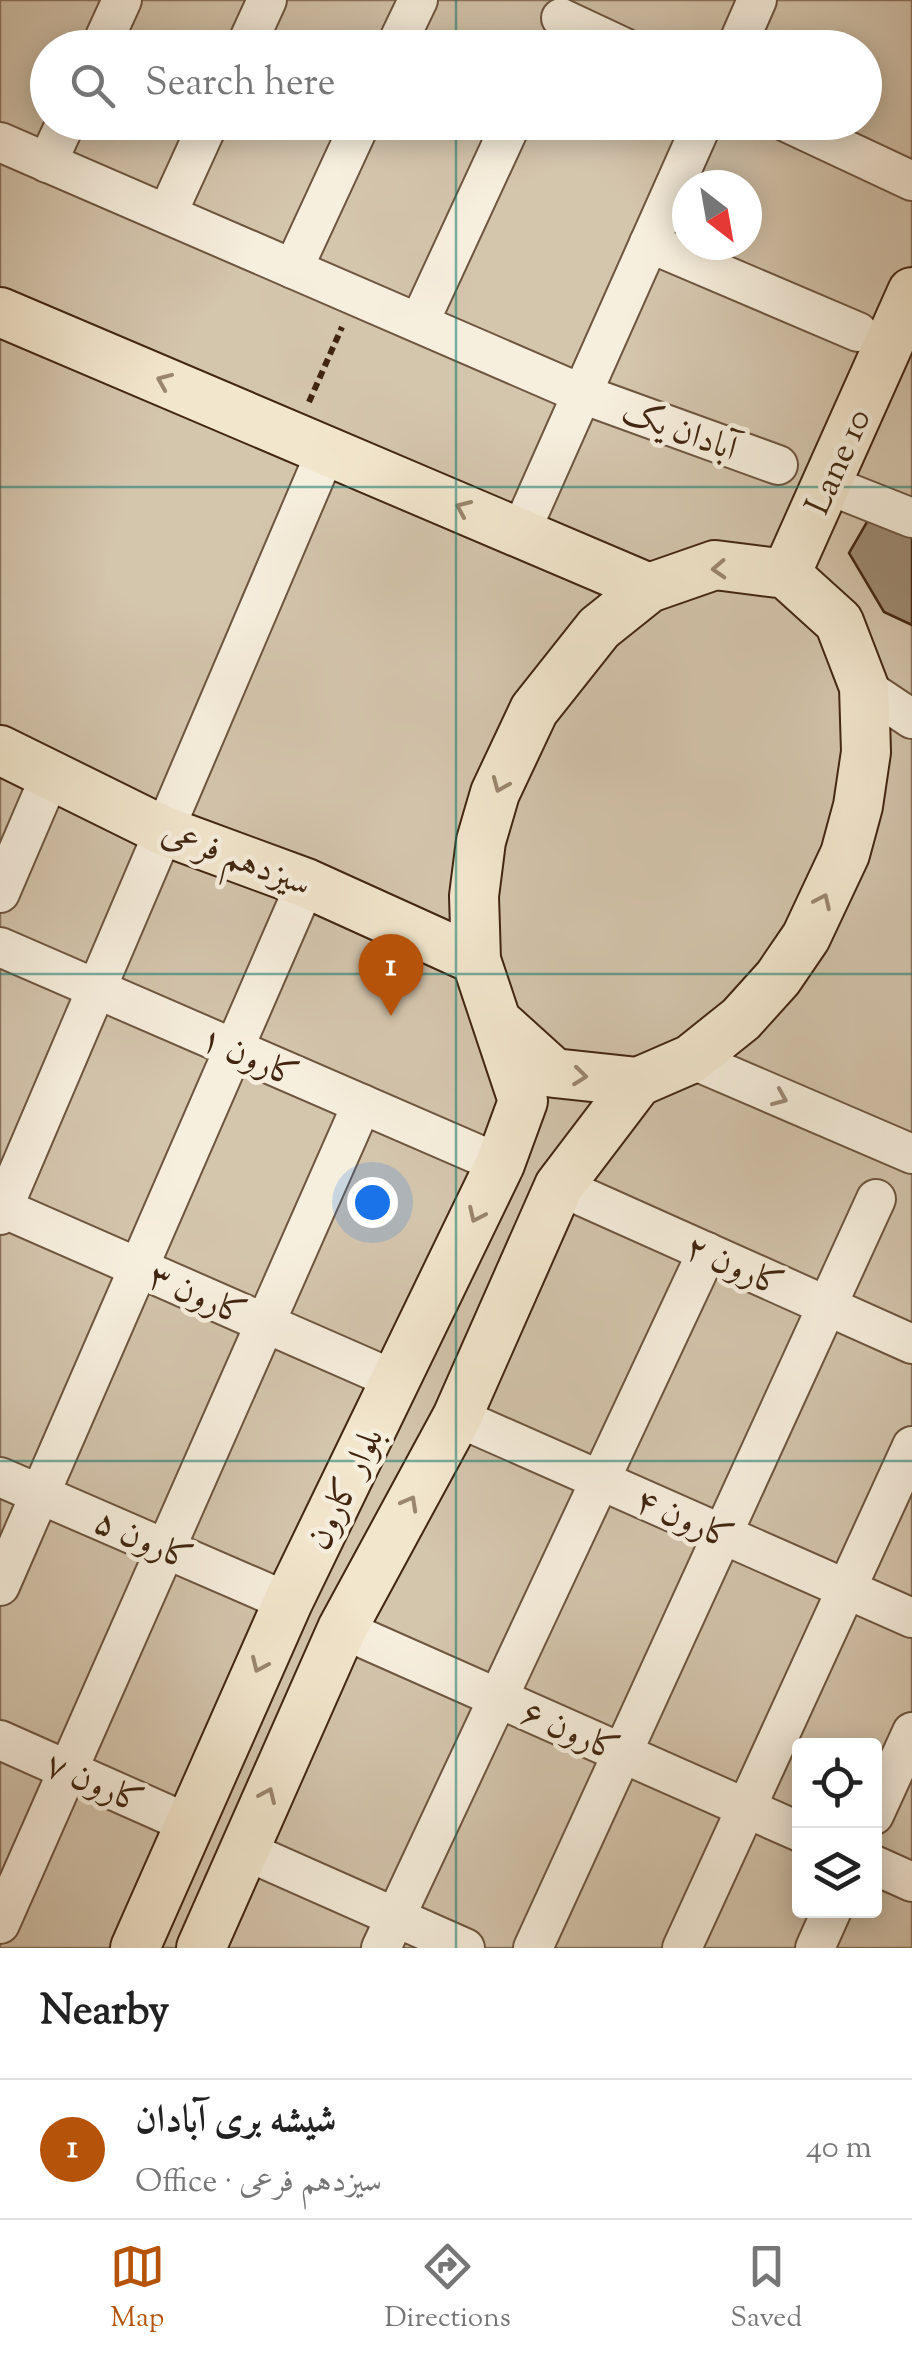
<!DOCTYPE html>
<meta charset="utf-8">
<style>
:root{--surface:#fff;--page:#f2f2f2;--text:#222;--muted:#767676;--line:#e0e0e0;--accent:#b45309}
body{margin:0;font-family:"Sorts Mill Goudy",Amiri,serif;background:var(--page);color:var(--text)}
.controls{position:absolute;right:30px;bottom:30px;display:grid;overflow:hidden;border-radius:10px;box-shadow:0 5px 25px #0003}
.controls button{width:90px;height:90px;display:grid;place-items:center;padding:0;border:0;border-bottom:2px solid var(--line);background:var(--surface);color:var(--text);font:50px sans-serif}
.compass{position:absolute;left:672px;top:170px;width:90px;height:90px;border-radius:50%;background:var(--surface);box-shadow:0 5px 25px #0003;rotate:149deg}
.you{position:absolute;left:372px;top:1202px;width:35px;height:35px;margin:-25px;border:8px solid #fff;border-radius:50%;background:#1a73e8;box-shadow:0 0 0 15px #1a73e833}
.badge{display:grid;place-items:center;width:65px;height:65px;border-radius:50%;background:var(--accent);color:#fff;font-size:32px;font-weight:700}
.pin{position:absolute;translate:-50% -82px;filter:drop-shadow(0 2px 5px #0008)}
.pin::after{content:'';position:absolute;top:52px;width:35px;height:30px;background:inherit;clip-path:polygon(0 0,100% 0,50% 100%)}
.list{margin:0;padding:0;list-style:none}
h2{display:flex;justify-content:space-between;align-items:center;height:130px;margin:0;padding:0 40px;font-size:42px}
h2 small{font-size:32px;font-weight:400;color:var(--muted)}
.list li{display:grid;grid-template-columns:65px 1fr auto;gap:30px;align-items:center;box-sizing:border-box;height:140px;padding:0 40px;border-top:2px solid var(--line)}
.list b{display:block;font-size:38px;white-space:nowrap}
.list p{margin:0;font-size:32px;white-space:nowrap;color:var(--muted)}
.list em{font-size:32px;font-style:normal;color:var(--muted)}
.icon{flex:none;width:55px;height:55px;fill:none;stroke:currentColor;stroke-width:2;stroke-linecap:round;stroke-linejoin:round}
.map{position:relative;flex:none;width:912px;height:1948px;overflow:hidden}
.search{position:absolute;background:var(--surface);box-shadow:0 5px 25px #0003;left:30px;right:30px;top:30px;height:110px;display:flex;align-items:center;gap:25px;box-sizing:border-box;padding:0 35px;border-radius:55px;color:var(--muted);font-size:38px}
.sheet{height:270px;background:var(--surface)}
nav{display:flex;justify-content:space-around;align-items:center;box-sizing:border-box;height:140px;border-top:2px solid var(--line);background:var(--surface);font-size:28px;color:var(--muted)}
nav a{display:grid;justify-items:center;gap:5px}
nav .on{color:var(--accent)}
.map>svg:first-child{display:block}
.green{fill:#d4c5ad;stroke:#8a755e;stroke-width:2.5;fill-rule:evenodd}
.building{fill:#9d8972;stroke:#412510;stroke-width:2.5}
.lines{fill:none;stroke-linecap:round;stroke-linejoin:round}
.minor-casing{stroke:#6d553f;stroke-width:42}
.major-casing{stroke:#412510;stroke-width:52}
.path{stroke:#412510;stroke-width:6;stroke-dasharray:8 5;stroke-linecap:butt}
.minor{stroke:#f7efde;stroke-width:38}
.major{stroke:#f2e6cd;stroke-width:48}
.oneway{stroke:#9a866e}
.oneway2{stroke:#9c8a77}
.grid{fill:none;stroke:#0f766e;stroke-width:2.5;stroke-opacity:0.55}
.labels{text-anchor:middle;stroke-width:9;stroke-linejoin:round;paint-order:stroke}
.street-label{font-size:35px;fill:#412510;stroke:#f7efde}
</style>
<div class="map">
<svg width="912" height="1948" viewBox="0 0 912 1948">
<rect width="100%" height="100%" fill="#f2e6cd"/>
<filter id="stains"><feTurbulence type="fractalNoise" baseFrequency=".002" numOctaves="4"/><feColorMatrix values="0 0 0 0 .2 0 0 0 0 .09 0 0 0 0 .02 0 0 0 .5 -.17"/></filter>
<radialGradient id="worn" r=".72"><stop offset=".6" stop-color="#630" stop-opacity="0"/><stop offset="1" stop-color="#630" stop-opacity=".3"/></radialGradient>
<path class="green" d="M0 0H912V1948H0ZM48 48H864V122H48ZM687 185H747V245H687ZM800 1746H874V1910H800Z"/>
<path class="building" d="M878 503 912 520V625L884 612 849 553Z"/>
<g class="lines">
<defs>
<g id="minor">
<path d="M561 18 625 48"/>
<path d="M100 48 122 0"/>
<path d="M245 48 267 0"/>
<path d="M395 48 418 0"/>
<path d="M736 48 757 0"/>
<path d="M786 122 912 181"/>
<path d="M0 142 582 394 778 465"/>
<path d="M47 163 66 122"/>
<path d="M167 214 209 122"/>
<path d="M649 243 858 332"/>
<path d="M293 269 361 122"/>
<path d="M419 323 512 122"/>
<path d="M826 484 912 518"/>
<path d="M520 533 703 122"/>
<path d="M864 687 912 719"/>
<path d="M0 893 51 774"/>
<path d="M0 947 500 1164"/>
<path d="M691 1059 912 1154"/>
<path d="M559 1186 912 1344"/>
<path d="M0 1207 397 1381"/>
<path d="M0 1215 327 449"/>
<path d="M457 1417 912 1618"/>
<path d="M0 1477 288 1602"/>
<path d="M0 1586 306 883"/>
<path d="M342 1629 800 1832"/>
<path d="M0 1740 189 1824"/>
<path d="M874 1815 912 1732"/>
<path d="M244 1850 465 1948"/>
<path d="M874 1865 912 1882"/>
<path d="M0 1924 362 1104"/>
<path d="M381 1948 707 1252"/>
<path d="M533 1948 876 1199"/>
<path d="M682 1948 912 1446"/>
<path d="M815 1948 832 1910"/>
</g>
<g id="major">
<path d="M0 312 649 588"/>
<path d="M786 574 912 292"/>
<path d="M0 750 162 830 306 883 476 960"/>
<path d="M135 1948 288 1602 500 1164 523 1101 476 960 474 896 481 841 495 793 534 710 599 628 649 588 715 565 786 574 839 622 864 687 866 752 858 806 845 854 806 937 778 978 741 1019 691 1059 638 1082 554 1073 501 1025"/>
<path d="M201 1948 342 1629 457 1417 559 1186 638 1082"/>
</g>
</defs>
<use href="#minor" class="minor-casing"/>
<use href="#major" class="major-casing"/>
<path class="path" d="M309 402 342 327"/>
<use href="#minor" class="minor"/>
<use href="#major" class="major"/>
</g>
<defs><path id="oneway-chevron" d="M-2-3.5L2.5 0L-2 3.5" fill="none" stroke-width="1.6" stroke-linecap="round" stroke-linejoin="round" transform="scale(2.5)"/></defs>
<g class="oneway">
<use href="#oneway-chevron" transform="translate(164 381) rotate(-157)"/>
<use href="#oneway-chevron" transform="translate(463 508) rotate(-156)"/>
<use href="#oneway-chevron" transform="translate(719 569) rotate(177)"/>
<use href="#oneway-chevron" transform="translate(500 785) rotate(113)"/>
<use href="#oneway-chevron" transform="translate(823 901) rotate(-65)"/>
<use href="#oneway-chevron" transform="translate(580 1076) rotate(6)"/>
<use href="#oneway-chevron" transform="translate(476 1215) rotate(115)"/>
<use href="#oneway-chevron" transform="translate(410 1503) rotate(-61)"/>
<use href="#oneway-chevron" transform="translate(259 1665) rotate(114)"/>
<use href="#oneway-chevron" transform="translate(268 1795) rotate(-66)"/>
</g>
<use class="oneway2" href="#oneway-chevron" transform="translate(780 1098) rotate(23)"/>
<path class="grid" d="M456 0V48M456 122V1948M0 487H912M0 974H912M0 1461H912"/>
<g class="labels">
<g class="street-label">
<text transform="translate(680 429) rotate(20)" y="12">آبادان یک</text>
<text transform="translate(837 461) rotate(-66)" y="12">Lane 10</text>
<text transform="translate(237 857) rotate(21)" y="12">سیزدهم فرعی</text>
<text transform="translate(250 1056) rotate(24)" y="12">کارون ۱</text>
<text transform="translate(735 1265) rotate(24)" y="12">کارون ۲</text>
<text transform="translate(198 1294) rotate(24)" y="12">کارون ۳</text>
<text transform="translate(344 1488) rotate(-64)" y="12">بلوار کارون</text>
<text transform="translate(685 1518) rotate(24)" y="12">کارون ۴</text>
<text transform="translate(144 1539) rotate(24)" y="12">کارون ۵</text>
<text transform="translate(571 1730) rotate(24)" y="12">کارون ۶</text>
<text transform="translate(95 1782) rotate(24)" y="12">کارون ۷</text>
</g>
</g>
<rect width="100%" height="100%" filter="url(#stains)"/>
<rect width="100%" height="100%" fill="url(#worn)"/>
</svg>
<div class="controls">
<button><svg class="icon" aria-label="locate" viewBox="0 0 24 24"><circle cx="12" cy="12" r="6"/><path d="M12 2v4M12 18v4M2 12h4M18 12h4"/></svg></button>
<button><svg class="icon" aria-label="layers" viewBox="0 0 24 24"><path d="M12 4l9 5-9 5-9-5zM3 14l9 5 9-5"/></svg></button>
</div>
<svg class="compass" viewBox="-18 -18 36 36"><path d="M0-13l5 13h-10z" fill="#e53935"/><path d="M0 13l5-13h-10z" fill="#767676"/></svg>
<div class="you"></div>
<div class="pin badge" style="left:391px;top:1016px">1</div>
<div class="search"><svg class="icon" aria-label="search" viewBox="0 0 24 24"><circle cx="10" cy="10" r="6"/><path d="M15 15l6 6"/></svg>Search here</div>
</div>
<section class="sheet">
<h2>Nearby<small></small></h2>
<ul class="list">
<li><span class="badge">1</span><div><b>شیشه بری آبادان</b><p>Office · سیزدهم فرعی</p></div><em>40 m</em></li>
</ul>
</section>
<nav>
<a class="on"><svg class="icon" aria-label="map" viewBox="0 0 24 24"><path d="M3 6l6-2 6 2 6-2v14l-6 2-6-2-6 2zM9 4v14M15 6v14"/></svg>Map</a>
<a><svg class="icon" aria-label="directions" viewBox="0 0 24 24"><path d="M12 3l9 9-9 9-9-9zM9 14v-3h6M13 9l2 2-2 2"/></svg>Directions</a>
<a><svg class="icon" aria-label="saved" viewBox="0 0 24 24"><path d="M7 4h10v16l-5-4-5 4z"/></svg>Saved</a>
</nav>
